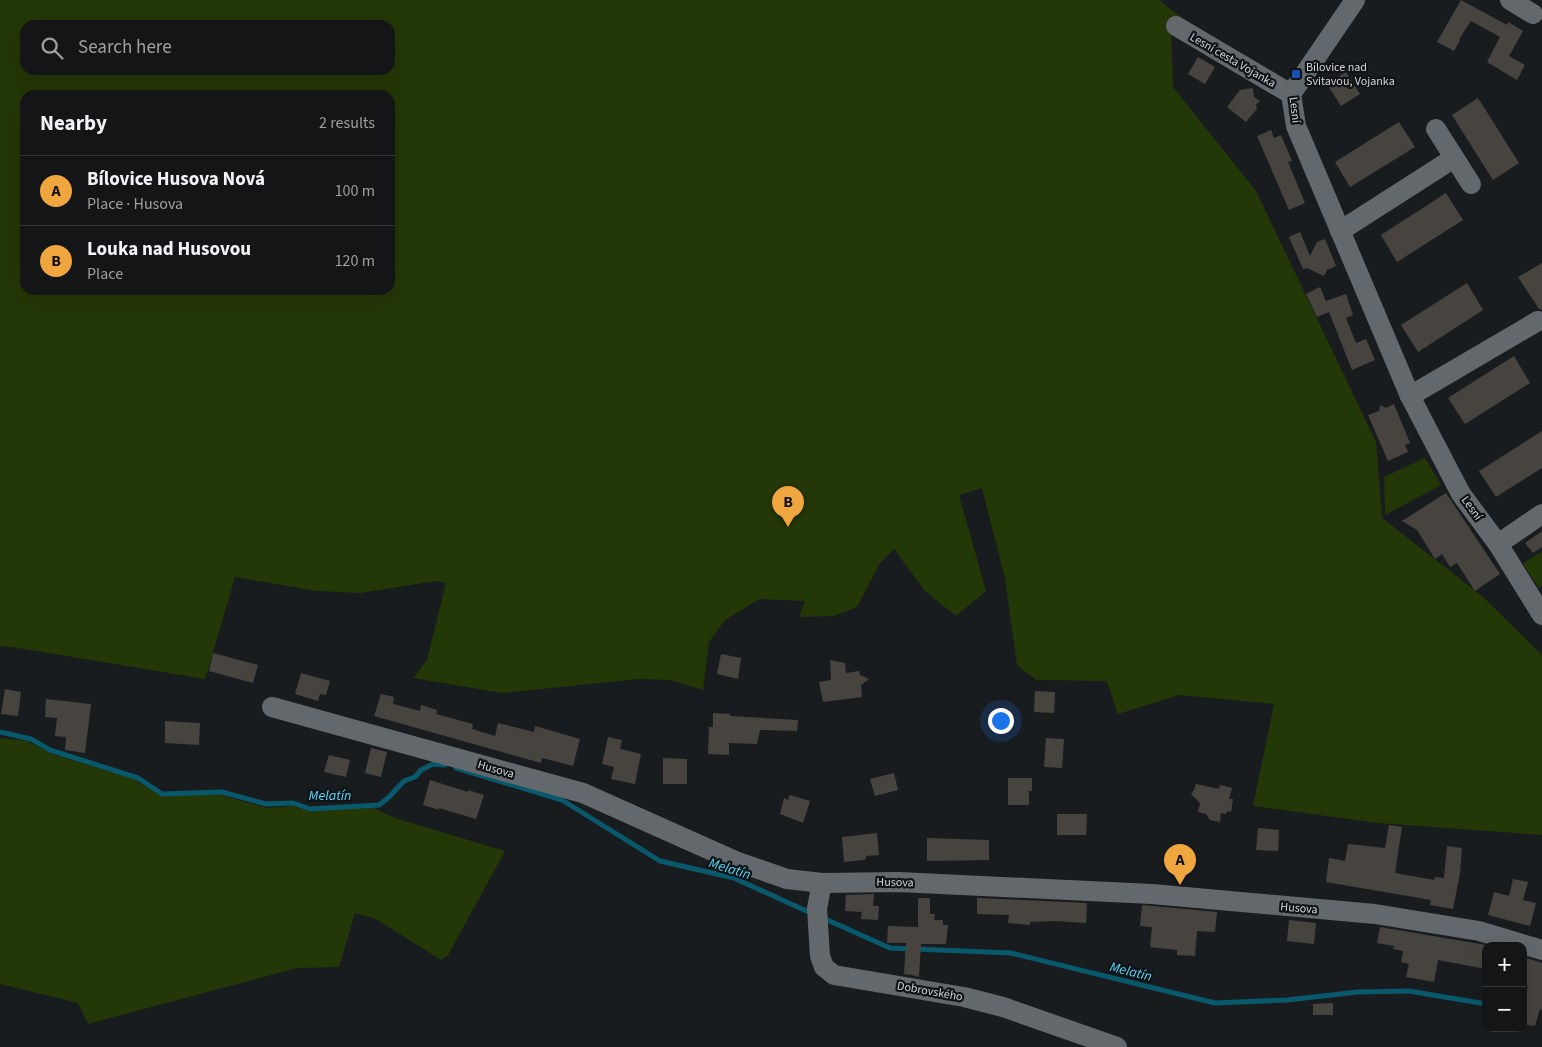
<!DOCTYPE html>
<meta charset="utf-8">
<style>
:root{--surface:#131517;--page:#202224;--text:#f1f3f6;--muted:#9d9fa1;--line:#323436;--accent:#f0a63e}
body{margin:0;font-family:"Source Sans 3",sans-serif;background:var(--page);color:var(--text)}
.controls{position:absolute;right:15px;bottom:15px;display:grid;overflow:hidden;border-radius:10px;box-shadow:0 5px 20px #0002}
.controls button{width:45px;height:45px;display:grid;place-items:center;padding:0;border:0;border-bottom:1px solid var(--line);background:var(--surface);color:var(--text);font:25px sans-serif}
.you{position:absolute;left:1000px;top:720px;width:18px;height:18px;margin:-12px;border:4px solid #fff;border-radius:50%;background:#1a73e8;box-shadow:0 0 0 8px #1a73e833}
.badge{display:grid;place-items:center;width:32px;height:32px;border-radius:50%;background:var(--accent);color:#111;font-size:16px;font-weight:700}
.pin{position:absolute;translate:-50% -41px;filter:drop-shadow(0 1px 2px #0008)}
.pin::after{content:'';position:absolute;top:26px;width:18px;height:15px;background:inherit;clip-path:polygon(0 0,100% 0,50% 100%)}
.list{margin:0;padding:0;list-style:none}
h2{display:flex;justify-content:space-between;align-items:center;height:65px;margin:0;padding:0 20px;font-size:21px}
h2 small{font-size:16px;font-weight:400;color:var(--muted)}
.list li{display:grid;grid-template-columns:32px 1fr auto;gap:15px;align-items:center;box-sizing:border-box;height:70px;padding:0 20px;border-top:1px solid var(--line)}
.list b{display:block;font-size:19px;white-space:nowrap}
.list p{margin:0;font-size:16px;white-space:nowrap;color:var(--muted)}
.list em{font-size:16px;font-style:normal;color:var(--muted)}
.icon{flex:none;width:28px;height:28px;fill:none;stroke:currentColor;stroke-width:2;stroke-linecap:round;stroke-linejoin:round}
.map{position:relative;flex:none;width:1542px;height:1047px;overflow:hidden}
.search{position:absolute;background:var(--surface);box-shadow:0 5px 20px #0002;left:20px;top:20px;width:375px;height:55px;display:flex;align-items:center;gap:12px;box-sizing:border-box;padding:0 18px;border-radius:15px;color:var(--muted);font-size:19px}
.panel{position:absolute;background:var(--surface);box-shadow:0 5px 20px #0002;left:20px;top:90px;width:375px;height:205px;border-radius:15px}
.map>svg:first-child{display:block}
.green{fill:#243706;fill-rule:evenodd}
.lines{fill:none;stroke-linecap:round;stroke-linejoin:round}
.stream{stroke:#08596b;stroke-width:5}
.building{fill:#474440}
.minor{stroke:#63686c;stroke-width:20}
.transit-dot{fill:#1a4fb4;stroke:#101316;stroke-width:2}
.labels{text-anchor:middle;stroke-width:4.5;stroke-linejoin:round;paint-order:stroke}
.street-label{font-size:12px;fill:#d3d5d8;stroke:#101316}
.poi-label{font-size:12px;fill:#d3d5d8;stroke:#101316;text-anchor:start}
.water-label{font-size:14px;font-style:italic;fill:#54d9fb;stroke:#101316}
</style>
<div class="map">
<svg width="1542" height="1047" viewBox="0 0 1542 1047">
<rect width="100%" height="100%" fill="#191c1f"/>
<g class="green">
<path d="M0 0H1159L1183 19 1171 30 1173 87 1256 191 1376 442 1382 518 1482 596 1542 655V835L1378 823 1253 806 1274 704 1179 695 1118 714 1107 681 1036 680 1017 665 1005 579 982 488 959 495 986 591 956 616 925 591 894 549 880 563 857 607 834 616 799 617 805 601 759 599 724 621 709 642 703 690 670 680 638 679 502 693 413 678 427 660 446 583 435 581 361 593 317 591 235 577 205 679 18 648 0 646ZM25 25H390V70H25ZM25 95H390V290H25Z"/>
<path d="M1425 458 1441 485 1385 515 1384 477Z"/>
<path d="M1542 551V586L1539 588 1523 564Z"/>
<path d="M0 738 27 741 52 754 134 779 161 796 217 794 267 808 293 806 311 812 369 806 398 819 505 851 448 955 441 960 376 919 355 913 339 967 297 968 88 1024 78 1003 0 984Z"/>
</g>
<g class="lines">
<g class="stream">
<path d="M0 732 31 739 50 750 138 778 162 794 222 792 266 804 293 803 310 809 379 805 389 797 404 781 415 777 421 770 433 764 445 765"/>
<path d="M456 768 562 800 660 861 734 878 813 914"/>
<path d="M823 918 890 948 1011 953 1215 1003 1287 1000 1358 992 1409 991 1486 1004"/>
</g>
</g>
<g class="building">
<path d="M1461 0 1507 25 1508 22 1523 31 1509 56 1525 65 1517 80 1487 62 1500 37 1471 21 1459 39 1460 40 1454 51 1437 42Z"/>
<path d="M1198 57 1215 67 1205 84 1188 74Z"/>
<path d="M1346 72 1360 94 1341 106 1327 84Z"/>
<path d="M1253 88 1254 97 1260 101 1256 105 1257 109 1246 122 1227 107 1240 90Z"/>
<path d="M1478 98 1519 163 1493 180 1452 115Z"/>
<path d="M1399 122 1415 147 1350 187 1335 162Z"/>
<path d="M1271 130 1274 138 1281 135 1292 161 1288 162 1305 203 1289 210 1257 136Z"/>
<path d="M1446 193 1463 220 1397 262 1381 235Z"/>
<path d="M1300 232 1310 256 1317 242 1325 239 1336 266 1327 270 1324 276 1307 268 1303 269 1289 237Z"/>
<path d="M1542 263V310L1539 309 1518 277Z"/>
<path d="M1467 283 1483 310 1418 352 1401 325Z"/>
<path d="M1320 287 1326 301 1346 294 1353 315 1346 318 1356 343 1366 339 1375 360 1352 370 1329 312 1317 317 1306 294Z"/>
<path d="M1514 356 1530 383 1465 424 1448 398Z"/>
<path d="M1394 404 1410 443 1405 445 1408 452 1388 461 1368 415 1379 411 1380 405 1386 408Z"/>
<path d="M1542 431V468L1496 497 1479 471Z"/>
<path d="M1446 493 1500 574 1475 591 1457 563 1450 567 1442 554 1435 559 1417 530 1402 521Z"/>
<path d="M1542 531V547L1533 553 1525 543Z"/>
<path d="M213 653 258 665 253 683 209 671Z"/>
<path d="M721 654 741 658 738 679 717 674Z"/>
<path d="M830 660 845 663 846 673 859 671 860 675 869 679 861 685 862 697 823 702 819 682 831 680Z"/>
<path d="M301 673 330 681 326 695 320 694 318 701 295 694Z"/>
<path d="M5 689 21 692 18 716 1 714Z"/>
<path d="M1035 691 1055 692 1054 713 1034 712Z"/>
<path d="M381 694 394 697 393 704 420 711 421 705 437 710 436 714 473 724 472 729 495 736 498 723 534 732 535 726 580 739 573 766 542 758 541 763 374 716Z"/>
<path d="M46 699 91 704 85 753 65 750 66 737 55 736 57 718 45 717Z"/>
<path d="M713 713 730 714V716L798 720 797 731 760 730 757 744 729 743V755L708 754 709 727H713Z"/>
<path d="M165 721 200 723 199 745 165 743Z"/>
<path d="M608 737 622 740 620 749 641 754 635 784 611 779 614 767 602 764Z"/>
<path d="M1046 738 1064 739 1062 768 1044 767Z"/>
<path d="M371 748 387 752 381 777 365 773Z"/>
<path d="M329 755 350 760 346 777 324 772Z"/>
<path d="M663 758 687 759V784H663Z"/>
<path d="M894 773 898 790 875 796 870 779Z"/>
<path d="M1008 778H1032V791H1029V805H1008Z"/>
<path d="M430 780 468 792V790L484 795 476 819 439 808V810L423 805Z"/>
<path d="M1196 784 1219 789 1220 785 1232 788 1229 799H1233L1231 812 1227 811 1226 814 1221 813 1220 822 1210 820 1206 814 1198 812 1200 803 1191 794 1194 790Z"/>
<path d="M790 795 810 801 803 823 780 814 784 798 788 800Z"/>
<path d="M1057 814H1087L1086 835H1057Z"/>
<path d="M1389 825 1402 827 1395 873 1434 880 1435 877 1444 878 1447 846 1462 848 1460 873 1453 909 1430 905 1431 900 1326 882 1329 858 1345 861 1348 844 1385 848Z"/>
<path d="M1258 828 1279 830 1278 851 1256 850Z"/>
<path d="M877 833 879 855 866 856V859L863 860 844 862 842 837Z"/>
<path d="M927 838 989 840V860L927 861Z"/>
<path d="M1513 879 1528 882 1523 900 1536 903 1530 926 1488 915 1494 892 1509 896Z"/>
<path d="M874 894 873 906H879L878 920 861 919 862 912 845 911 846 895Z"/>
<path d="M918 898H930V914H935L934 920H943V925H948L946 944H921L919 977 912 975 904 974 906 943H887L888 926 918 927Z"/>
<path d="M977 898 1087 903 1086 923 1055 921 1030 922V925L1008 923 1009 915 977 914Z"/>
<path d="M1142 905 1217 912 1215 932 1197 931 1195 956 1177 955V950L1150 947 1152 927 1140 926Z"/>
<path d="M1289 920 1316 923 1314 944 1287 941Z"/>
<path d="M1380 927 1486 945V969L1438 960 1434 982 1406 977 1409 964 1401 962 1403 951 1393 949 1394 946 1377 943Z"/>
<path d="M1523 957 1542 963V1010L1540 1009 1535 1026 1523 1024V1003L1528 986 1523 984Z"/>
<path d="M1333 1003V1015H1313V1004Z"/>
</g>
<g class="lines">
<g class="minor">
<path d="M1355 0 1291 94 1296 126 1410 396 1461 494 1498 544 1542 615"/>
<path d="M1510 0 1533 14"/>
<path d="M1176 26 1291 94"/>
<path d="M1436 129 1471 184"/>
<path d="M1340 231 1454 158"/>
<path d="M1410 396 1538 321"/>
<path d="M1498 544 1542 514"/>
<path d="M272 707 583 793 735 861 787 879 822 883 899 882 1152 894 1375 914 1479 931 1542 950"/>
<path d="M822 883 817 908 820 956 824 967 834 975 964 997 1003 1007 1117 1047"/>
</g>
</g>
<rect class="transit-dot" x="1291" y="69" width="10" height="10" rx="2.5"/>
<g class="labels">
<g class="street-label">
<text transform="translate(1233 60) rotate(30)" y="4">Lesní cesta Vojanka</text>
<text transform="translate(1295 110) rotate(83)" y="4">Lesní</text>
<text transform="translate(1472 508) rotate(54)" y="4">Lesní</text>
<text transform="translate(496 769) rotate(16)" y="4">Husova</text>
<text transform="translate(895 882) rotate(1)" y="4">Husova</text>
<text transform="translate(1299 908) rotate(5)" y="4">Husova</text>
<text transform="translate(930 991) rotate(10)" y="4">Dobrovského</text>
</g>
<g class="poi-label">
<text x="1306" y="71">Bílovice nad<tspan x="1306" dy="14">Svitavou, Vojanka</tspan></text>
</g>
<g class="water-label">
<text x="330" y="800">Melatín</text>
<text transform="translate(730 868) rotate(17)" y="5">Melatín</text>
<text transform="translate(1131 971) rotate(14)" y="5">Melatín</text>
</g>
</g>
</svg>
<div class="controls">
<button>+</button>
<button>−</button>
</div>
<div class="you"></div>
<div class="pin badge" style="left:1180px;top:885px">A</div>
<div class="pin badge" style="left:788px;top:527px">B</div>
<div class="search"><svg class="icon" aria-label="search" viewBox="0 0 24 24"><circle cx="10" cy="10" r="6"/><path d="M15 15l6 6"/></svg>Search here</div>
<section class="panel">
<h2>Nearby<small>2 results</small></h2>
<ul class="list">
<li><span class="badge">A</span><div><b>Bílovice Husova Nová</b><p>Place · Husova</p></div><em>100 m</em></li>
<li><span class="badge">B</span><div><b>Louka nad Husovou</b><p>Place</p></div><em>120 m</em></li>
</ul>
</section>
</div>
